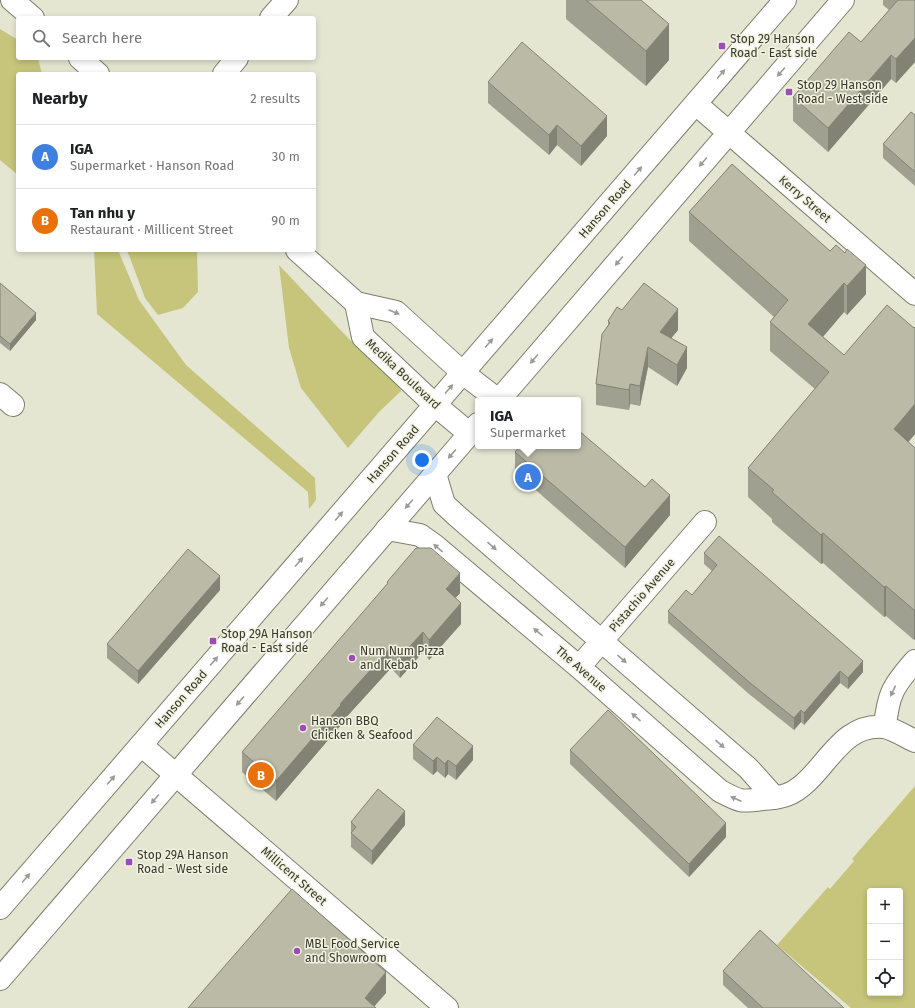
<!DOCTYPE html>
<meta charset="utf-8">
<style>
:root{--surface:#fff;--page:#f6f6f6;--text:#202124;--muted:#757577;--line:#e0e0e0;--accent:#2563eb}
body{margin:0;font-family:"Fira Sans",sans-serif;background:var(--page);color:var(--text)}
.controls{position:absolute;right:12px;bottom:12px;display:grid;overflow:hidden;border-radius:4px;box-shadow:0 2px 6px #0003}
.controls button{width:36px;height:36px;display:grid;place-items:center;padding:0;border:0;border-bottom:1px solid var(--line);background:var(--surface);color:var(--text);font:20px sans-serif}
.you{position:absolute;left:422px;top:460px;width:14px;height:14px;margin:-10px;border:3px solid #fff;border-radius:50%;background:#1a73e8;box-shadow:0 0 0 6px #1a73e833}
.badge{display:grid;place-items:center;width:26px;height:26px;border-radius:50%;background:var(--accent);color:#fff;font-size:13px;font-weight:700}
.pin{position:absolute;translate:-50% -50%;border:2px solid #fff;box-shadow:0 1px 4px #0006}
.popup{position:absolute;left:475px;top:397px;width:106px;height:52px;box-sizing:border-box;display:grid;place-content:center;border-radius:4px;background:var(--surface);filter:drop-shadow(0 1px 3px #0005);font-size:13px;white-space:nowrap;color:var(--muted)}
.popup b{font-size:15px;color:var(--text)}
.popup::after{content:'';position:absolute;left:50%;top:100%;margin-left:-8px;border:8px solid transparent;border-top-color:var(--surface)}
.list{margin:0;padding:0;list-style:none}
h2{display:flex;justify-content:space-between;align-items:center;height:52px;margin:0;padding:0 16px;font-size:17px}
h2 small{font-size:13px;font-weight:400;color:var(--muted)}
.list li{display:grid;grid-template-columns:26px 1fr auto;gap:12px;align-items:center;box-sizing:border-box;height:64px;padding:0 16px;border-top:1px solid var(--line)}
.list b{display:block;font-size:15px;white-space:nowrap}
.list p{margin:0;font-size:13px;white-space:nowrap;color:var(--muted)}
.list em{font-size:13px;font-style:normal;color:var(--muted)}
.icon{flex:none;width:22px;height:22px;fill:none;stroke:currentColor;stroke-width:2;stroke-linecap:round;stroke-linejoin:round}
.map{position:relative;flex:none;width:915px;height:1008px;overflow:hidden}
.search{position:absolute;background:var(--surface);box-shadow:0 2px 6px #0003;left:16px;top:16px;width:300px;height:44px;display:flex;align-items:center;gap:10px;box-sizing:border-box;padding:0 14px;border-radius:4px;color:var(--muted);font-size:15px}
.panel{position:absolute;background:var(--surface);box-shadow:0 2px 6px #0003;left:16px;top:72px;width:300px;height:180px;border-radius:4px}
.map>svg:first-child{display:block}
.green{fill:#c6c57b;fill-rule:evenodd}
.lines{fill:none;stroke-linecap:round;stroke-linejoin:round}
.street-casing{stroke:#7e7e6d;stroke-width:24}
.secondary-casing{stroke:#7e7e6d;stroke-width:24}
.street{stroke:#fff;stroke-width:22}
.secondary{stroke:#fff;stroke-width:22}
.wall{fill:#a0a090}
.shaded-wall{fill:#828275}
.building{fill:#babaa7;stroke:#828275}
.oneway{fill:#9b9b98}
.poi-dot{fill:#9e4ab8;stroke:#f2f3df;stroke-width:1.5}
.labels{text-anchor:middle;stroke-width:3;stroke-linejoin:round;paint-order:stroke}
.poi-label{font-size:12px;fill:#373730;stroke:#f2f3df;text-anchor:start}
.street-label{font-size:12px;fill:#373730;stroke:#f2f3df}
</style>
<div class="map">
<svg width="915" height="1008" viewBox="0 0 915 1008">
<rect width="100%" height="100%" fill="#e5e6d2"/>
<g class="green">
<path d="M0 29 18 40V58H38L42 74H18V175L0 160Z"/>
<path d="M94 250H118L139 300 186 365 315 478 316 500 309 509 308 492 97 314Z"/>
<path d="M127 250H197L198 292 183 308 158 315 145 298Z"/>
<path d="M279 265 349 339 398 383 401 391 379 412 348 448 301 388 289 348Z"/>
<path d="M915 786V1008H851L777 945 828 887 830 889 854 861 852 859ZM870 891H900V993H870Z"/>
</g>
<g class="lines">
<defs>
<g id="street">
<path d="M12 0 33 18"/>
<path d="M271 18 287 0"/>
<path d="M80 58 98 74"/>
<path d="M224 74 237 58"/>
<path d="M696 104 915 294"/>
<path d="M297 250 356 303 396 312 463 373 498 400"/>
<path d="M356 303 363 337 435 405 470 434"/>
<path d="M0 394 13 405"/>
<path d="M435 474 444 504 457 516 748 768 775 798"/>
<path d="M387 529 420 535 434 545 579 667 720 791C741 802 740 802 763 799 773 798 785 797 793 792 825 774 840 722 884 727 894 729 906 737 915 741"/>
<path d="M579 667 705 522"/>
<path d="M885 727C888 694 893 686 915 661"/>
<path d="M141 745 447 1008"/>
</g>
<g id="secondary">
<path d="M499 400 843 0"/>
<path d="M0 908 785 0"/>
<path d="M0 979 478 424"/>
</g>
</defs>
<use href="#street" class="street-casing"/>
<use href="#secondary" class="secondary-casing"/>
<use href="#street" class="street"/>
<use href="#secondary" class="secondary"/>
</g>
<g class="wall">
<path d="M566 0H641L669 60 646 86 566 19Z"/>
<path d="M883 0H915V62L896 83 891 79 828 152 793 121V97L861 42 889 10 883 5Z"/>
<path d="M488 82 607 136 581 166 557 145 549 155 488 103Z"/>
<path d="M915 115V186L883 158V144Z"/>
<path d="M732 164 866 294 847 315 844 312 823 337 844 355 914 328 915 327V434L908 442 915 448 914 640 886 616 884 617 823 563 821 564 772 522V519L748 497V468L815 389 770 351V322L774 317 689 241V212Z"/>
<path d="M0 283 36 320 10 351 0 343Z"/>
<path d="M622 310 678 330 671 338 687 368 677 386 648 367 640 406 630 404 629 410 596 405V384L608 326V321Z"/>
<path d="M515 452 670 515 625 568 515 472Z"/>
<path d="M704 553 863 672 848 689 840 683 804 725 801 722 794 730 749 694 668 623V611L692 595 712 571 704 564Z"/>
<path d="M387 582 460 593 455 598 461 624 429 660 423 652 400 678 391 668 341 723V725L276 801 242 772V752L387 585Z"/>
<path d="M220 590 138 684 107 658V644Z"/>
<path d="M413 745 473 760 456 780 448 774 445 778 437 771 433 775 413 759Z"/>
<path d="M570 750 726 837 689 877 570 764Z"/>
<path d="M351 822 405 825 372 865 351 847Z"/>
<path d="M723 971 844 1008H748L723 985Z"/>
</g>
<g class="shaded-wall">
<path d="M669 24V60L646 86V51Z"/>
<path d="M915 38V62L896 83V59Z"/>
<path d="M891 55V79L828 152V128Z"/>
<path d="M607 116V136L581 166V146Z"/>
<path d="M557 125V145L549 155V135Z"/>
<path d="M866 265V294L847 315V286Z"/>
<path d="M844 283V312L808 354V324Z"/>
<path d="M678 309V330L660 352V332Z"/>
<path d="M36 313V320L10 351V344Z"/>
<path d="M648 347V367L640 406V386Z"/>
<path d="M687 347V368L677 386V365Z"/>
<path d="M630 384V404L629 410V390Z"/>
<path d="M915 404V434L894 459V429Z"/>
<path d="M670 495V515L625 568V547Z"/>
<path d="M823 533V563L821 564V535Z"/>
<path d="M460 573V593L446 609V589Z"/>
<path d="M220 576V590L138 684V671Z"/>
<path d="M886 586V616L884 617V587Z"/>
<path d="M461 603V624L429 660V640Z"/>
<path d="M915 609V639L914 640V610Z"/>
<path d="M423 632V652L400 678V657Z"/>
<path d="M391 647V668L341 723V725L276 801V781L340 704Z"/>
<path d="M863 661V672L848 689V678Z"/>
<path d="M840 671V683L804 725V713Z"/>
<path d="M801 710V722L794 730V718Z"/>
<path d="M473 746V760L456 780V766Z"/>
<path d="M437 757V771L433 775V761Z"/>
<path d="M448 760V774L445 778V764Z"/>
<path d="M405 811V825L372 865V851Z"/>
<path d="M726 823V837L689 877V864Z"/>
<path d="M386 972V993L373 1008 365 998Z"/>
</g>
<g class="building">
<path d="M586 0H641L669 24 646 51Z"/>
<path d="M898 0H915V38L896 59 891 55 828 128 793 97 849 32 861 42Z"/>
<path d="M522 42 607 116 581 146 557 125 549 135 488 82Z"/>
<path d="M911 112 915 115V172L883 144Z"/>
<path d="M732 164 830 251 836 245 845 253 847 249 866 265 847 286 844 283 808 324 844 355 887 305 914 328 915 327V404L894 429 915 448V609L914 610 886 586 884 587 823 533 821 535 772 492 774 490 748 468 829 372 770 322 788 300 689 212Z"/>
<path d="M0 283 36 313 10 344 0 336Z"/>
<path d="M644 283 678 309 660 332 687 347 677 365 648 347 640 386 630 384 629 390 596 384 602 334 610 323 608 321 617 307 622 310Z"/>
<path d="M578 430 645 487 652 479 670 495 625 547 515 452 520 446H578Z"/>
<path d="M719 536 863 661 848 678 840 671 804 713 801 710 794 718 749 682 668 611 686 590 692 595 717 565 704 553Z"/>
<path d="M416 548H431L460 573 446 589 461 603 429 640 423 632 400 657 391 647 340 704 341 705 276 781 242 752 388 583 387 582Z"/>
<path d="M188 549 220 576 138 671 107 644Z"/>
<path d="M608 710 726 823 689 864 570 750Z"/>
<path d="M437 717 473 746 456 766 448 760 445 764 437 757 433 761 413 745Z"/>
<path d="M378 789 405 811 372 851 351 833 356 827 351 822Z"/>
<path d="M292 889 386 972 365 998 376 1008H188Z"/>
<path d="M760 930 844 1008H763L723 971Z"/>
</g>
<defs><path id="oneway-solid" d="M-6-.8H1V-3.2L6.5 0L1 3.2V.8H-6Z"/></defs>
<g class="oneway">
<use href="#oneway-solid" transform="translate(781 72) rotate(131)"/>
<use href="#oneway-solid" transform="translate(721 74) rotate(-49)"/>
<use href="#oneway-solid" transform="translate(703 162) rotate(131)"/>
<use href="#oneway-solid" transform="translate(638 171) rotate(-49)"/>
<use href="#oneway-solid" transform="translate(619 261) rotate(131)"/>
<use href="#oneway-solid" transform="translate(394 312) rotate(23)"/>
<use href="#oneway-solid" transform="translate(489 343) rotate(-49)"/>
<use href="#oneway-solid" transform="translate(534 359) rotate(131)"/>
<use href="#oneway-solid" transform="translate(449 389) rotate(-49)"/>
<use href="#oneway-solid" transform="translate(452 454) rotate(131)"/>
<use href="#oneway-solid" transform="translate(409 504) rotate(131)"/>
<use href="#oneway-solid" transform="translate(339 516) rotate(-49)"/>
<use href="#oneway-solid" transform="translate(492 546) rotate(41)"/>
<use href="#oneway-solid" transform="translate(438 548) rotate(-140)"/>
<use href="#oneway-solid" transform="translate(299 562) rotate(-49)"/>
<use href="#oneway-solid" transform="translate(324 602) rotate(131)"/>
<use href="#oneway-solid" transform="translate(538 632) rotate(-140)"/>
<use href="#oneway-solid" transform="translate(622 659) rotate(41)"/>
<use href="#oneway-solid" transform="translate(214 661) rotate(-49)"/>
<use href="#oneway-solid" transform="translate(893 691) rotate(115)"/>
<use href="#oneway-solid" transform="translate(240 701) rotate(131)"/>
<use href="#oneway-solid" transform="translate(636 717) rotate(-139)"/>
<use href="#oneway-solid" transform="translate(720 744) rotate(41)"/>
<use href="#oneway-solid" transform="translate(111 780) rotate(-49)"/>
<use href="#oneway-solid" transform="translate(155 799) rotate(131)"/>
<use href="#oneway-solid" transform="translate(736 799) rotate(-156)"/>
<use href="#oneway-solid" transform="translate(26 878) rotate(-49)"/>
</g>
<g class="poi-dot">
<rect x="718" y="42" width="8" height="8" rx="2"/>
<rect x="785" y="88" width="8" height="8" rx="2"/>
<rect x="209" y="637" width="8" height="8" rx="2"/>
<circle cx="352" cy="658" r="4"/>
<circle cx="303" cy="728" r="4"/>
<rect x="125" y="858" width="8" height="8" rx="2"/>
<circle cx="297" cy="951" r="4"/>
</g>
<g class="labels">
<g class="poi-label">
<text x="730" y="43">Stop 29 Hanson<tspan x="730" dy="14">Road - East side</tspan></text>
<text x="797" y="89">Stop 29 Hanson<tspan x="797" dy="14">Road - West side</tspan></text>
<text x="221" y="638">Stop 29A Hanson<tspan x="221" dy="14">Road - East side</tspan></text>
<text x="360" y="655">Num Num Pizza<tspan x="360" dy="14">and Kebab</tspan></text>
<text x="311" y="725">Hanson BBQ<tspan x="311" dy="14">Chicken &amp; Seafood</tspan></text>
<text x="137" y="859">Stop 29A Hanson<tspan x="137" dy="14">Road - West side</tspan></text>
<text x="305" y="948">MBL Food Service<tspan x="305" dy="14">and Showroom</tspan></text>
</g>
<g class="street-label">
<text transform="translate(805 199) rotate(41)" y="4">Kerry Street</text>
<text transform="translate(605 209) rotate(-49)" y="4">Hanson Road</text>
<text transform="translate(403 374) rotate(43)" y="4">Medika Boulevard</text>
<text transform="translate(393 454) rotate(-49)" y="4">Hanson Road</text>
<text transform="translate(642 595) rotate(-49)" y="4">Pistachio Avenue</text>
<text transform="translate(581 669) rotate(41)" y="4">The Avenue</text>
<text transform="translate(181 699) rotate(-49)" y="4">Hanson Road</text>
<text transform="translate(294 876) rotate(41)" y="4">Millicent Street</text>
</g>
</g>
</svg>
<div class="controls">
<button>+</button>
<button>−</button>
<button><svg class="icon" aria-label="locate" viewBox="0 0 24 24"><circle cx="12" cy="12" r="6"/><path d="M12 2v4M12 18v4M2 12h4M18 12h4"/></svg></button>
</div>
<div class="you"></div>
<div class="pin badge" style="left:528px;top:477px;background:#3f7fe0">A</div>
<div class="popup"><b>IGA</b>Supermarket</div>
<div class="pin badge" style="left:261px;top:775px;background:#e8710a">B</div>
<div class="search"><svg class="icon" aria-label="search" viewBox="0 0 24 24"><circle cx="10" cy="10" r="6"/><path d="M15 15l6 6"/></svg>Search here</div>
<section class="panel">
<h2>Nearby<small>2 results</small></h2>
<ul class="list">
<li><span class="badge" style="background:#3f7fe0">A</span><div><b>IGA</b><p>Supermarket · Hanson Road</p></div><em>30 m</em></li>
<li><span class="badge" style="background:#e8710a">B</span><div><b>Tan nhu y</b><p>Restaurant · Millicent Street</p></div><em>90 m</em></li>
</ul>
</section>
</div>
